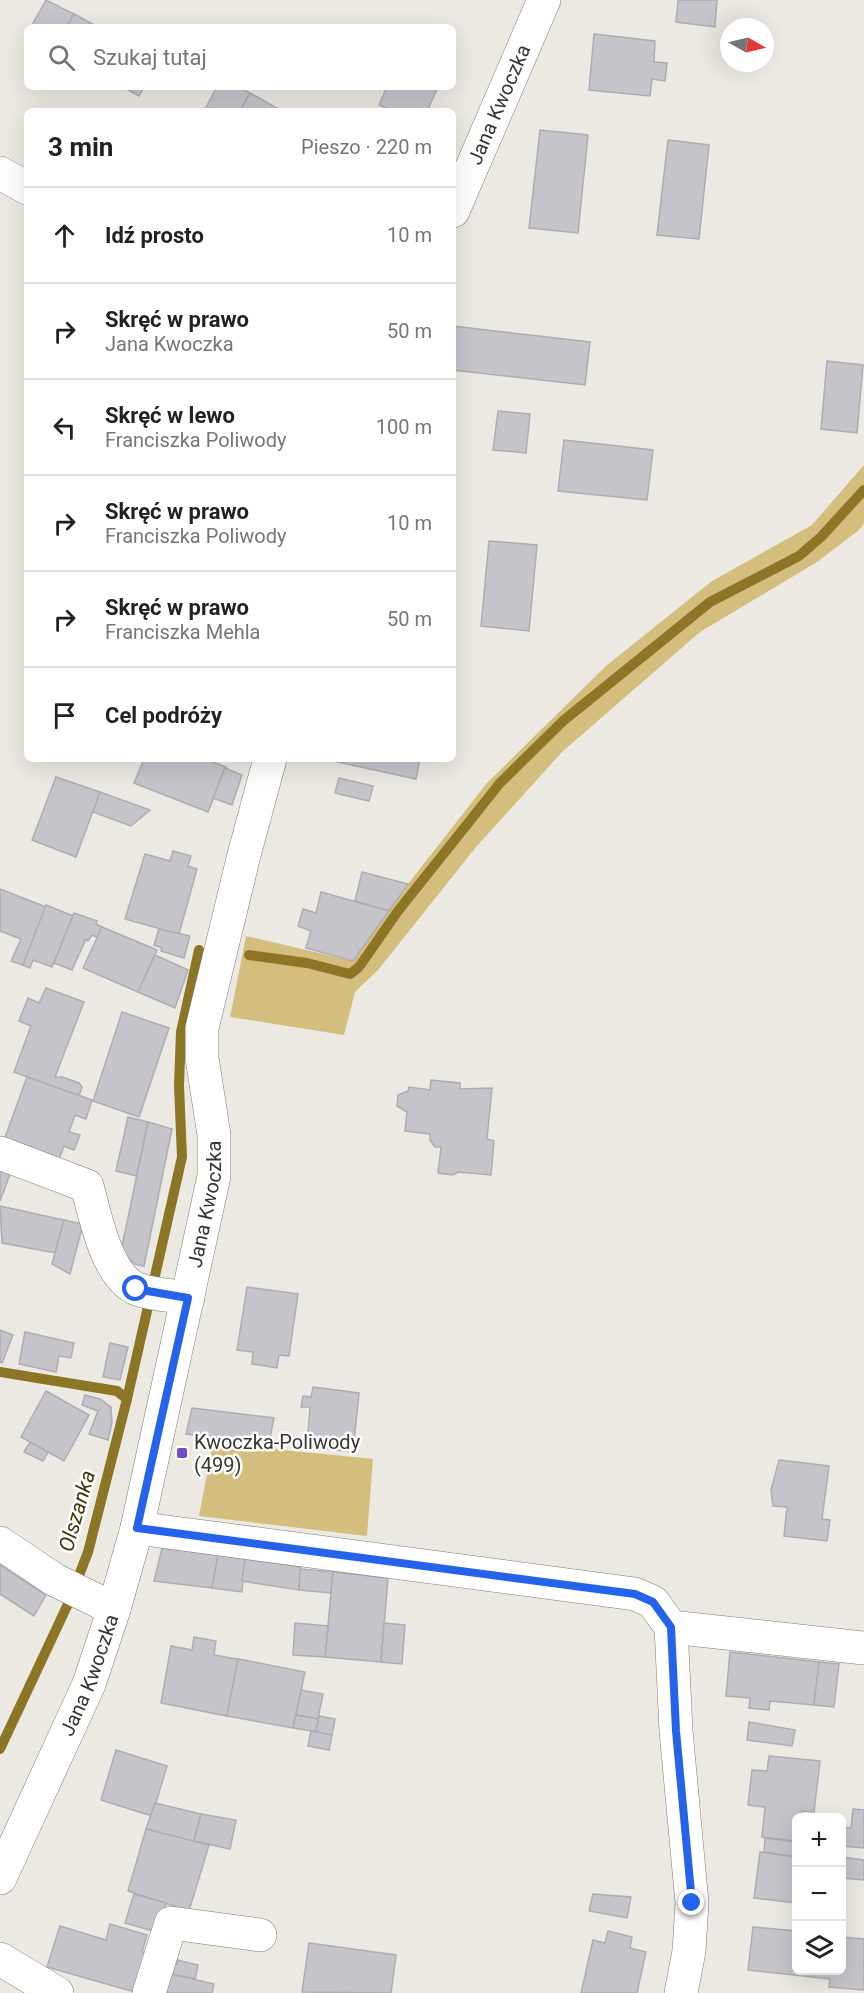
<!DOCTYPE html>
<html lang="pl">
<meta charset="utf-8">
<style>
:root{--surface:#fff;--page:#f6f6f6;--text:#222;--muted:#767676;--line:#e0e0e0}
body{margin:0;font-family:Roboto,sans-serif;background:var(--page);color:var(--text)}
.controls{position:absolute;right:18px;bottom:18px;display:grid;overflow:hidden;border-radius:9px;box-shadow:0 6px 24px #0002}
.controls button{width:54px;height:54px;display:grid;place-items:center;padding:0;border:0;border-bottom:2px solid var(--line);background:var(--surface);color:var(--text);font:30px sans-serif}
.compass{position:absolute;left:720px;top:18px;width:54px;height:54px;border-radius:50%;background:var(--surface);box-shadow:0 6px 24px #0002;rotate:98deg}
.stop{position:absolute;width:18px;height:18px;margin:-14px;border:4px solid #2563eb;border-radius:50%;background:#fff}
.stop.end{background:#2563eb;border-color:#fff;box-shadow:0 2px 6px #0008}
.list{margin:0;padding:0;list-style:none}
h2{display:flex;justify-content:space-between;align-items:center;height:78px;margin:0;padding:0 24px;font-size:26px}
h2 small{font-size:20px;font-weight:400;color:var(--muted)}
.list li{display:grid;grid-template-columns:39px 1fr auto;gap:18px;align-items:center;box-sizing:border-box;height:96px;padding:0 24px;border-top:2px solid var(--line)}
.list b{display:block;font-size:22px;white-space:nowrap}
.list p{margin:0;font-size:20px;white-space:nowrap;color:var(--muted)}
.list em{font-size:20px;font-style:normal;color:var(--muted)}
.icon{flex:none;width:33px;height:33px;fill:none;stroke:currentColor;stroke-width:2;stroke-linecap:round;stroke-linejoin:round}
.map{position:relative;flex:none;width:864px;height:1993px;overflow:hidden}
.search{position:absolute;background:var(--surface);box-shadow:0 6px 24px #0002;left:24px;top:24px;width:432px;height:66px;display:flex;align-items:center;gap:15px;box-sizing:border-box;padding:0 21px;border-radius:9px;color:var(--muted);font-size:22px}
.panel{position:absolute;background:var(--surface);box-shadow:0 6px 24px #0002;left:24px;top:108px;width:432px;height:654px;border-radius:9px}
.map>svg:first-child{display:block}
.green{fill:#d4be7e}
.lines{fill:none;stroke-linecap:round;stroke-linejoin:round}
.stream{stroke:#8c7525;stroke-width:10}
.building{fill:#c5c4cb;stroke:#adacb2;stroke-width:1.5}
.minor-casing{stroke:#7e7c76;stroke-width:34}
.minor{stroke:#fff;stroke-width:33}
.route{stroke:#2563eb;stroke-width:8}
.poi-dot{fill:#744ec8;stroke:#fff;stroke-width:2}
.labels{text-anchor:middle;stroke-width:5;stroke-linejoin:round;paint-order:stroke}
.street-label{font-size:20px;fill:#373634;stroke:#fff}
.poi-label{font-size:20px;fill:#373634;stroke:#fff;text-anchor:start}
.water-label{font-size:21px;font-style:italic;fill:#423406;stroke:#fff}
</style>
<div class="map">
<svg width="864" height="1993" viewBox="0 0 864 1993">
<rect width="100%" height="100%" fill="#ebe9e2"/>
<g class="green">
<path d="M864 465V524L859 530 817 562 700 632 562 752 476 847 378 970 355 992 344 1035 230 1017 246 936 353 961 408 884 487 783 606 666 712 581 812 525Z"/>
<path d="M213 1443 373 1459 367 1536 199 1516Z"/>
</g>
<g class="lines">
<g class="stream">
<path d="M249 955 307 963 350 974 359 967 398 911 500 783 563 721 710 602 799 556 821 537 864 490"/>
<path d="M0 1372 117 1391 127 1399"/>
<path d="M0 1749 68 1604 88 1552 127 1399 182 1157 179 1085 181 1032 199 950"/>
</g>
</g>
<g class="building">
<path d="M46 0 74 14 67 27H31Z"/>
<path d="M678 0H717L715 27 676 22Z"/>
<path d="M74 14 98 27H67Z"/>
<path d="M594 34 655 41 654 62 667 63 665 81 652 79 650 96 589 90Z"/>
<path d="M123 87H144L139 96Z"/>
<path d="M217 87H239L250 93 240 111H204Z"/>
<path d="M387 87H438L427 111H392L379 105Z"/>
<path d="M250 93 277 108 276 111H240Z"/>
<path d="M540 130 588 135 578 233 529 228Z"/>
<path d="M668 140 709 145 699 239 657 235Z"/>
<path d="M453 326 590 342 585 385 453 370Z"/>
<path d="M827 361 863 365 857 433 821 429Z"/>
<path d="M498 411 530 414 526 453 493 450Z"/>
<path d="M564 440 653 450 647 500 558 491Z"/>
<path d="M489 541 537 545 529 631 481 626Z"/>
<path d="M144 759H206L226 767 208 812 134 783Z"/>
<path d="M324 759H420L416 779Z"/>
<path d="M225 768 242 775 232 805 213 798Z"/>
<path d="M56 777 100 792 76 857 32 840Z"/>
<path d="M339 778 373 786 369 801 335 793Z"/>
<path d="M100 792 150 810 131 826 93 812Z"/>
<path d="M173 851 191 856 188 866 197 869 179 934 125 919 145 854 170 861Z"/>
<path d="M362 872 408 884 389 911 355 901Z"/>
<path d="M0 889 46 907 23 965 11 961 21 939 0 931Z"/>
<path d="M321 892 389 911 353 961 306 948 311 931 298 926 303 909 316 913Z"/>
<path d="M46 905 73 916 52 967 33 960 30 968 23 965Z"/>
<path d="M74 913 97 921 96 924 102 927 97 937 92 935 88 941 86 939 72 970 54 963Z"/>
<path d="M102 927 157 950 138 992 83 968Z"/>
<path d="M159 929 190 936 184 958 161 951 162 948 154 945Z"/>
<path d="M155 955 188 970 175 1008 138 992Z"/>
<path d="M46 988 84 1002 55 1077H62L79 1083 82 1087 79 1096 14 1072 31 1026 19 1021 28 998 39 1003Z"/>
<path d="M122 1012 169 1028 139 1117 93 1101Z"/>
<path d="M27 1077 92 1100 86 1119 75 1115 69 1132 80 1135 74 1150 64 1146 58 1162 3 1143Z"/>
<path d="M431 1080 460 1083V1089L492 1088 487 1139 494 1141 491 1175 458 1172 453 1175 438 1173 441 1147H435L430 1140V1134L405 1131 407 1112 397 1106 398 1095 408 1091 409 1087 430 1090Z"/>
<path d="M128 1117 148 1122 137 1176 116 1171Z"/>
<path d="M148 1122 172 1129 144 1266 135 1264 121 1251Z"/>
<path d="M0 1164 12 1169 0 1201Z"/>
<path d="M0 1206 64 1220 55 1253 2 1243Z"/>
<path d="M64 1220 83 1224 70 1274 52 1264Z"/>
<path d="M247 1287 298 1294 289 1356 279 1355 277 1368 252 1364 253 1352 237 1350Z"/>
<path d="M0 1330 13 1335 2 1363 0 1362Z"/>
<path d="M25 1332 74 1343 71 1358 59 1356 56 1372 19 1364Z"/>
<path d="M110 1343 128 1347 120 1380 103 1377Z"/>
<path d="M313 1387 359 1393 353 1452 307 1447 310 1407H301L303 1396 311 1397Z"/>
<path d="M46 1391 89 1415 64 1461 21 1437Z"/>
<path d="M85 1395 100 1399 111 1407 112 1423 108 1440 89 1434 98 1411 82 1405Z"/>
<path d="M192 1408 274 1418 269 1443 186 1434Z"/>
<path d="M30 1442 48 1452 43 1461 24 1452Z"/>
<path d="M779 1460 829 1466 822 1519 830 1520 827 1541 784 1536 787 1507 773 1506 771 1490Z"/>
<path d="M162 1548 218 1555 212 1588 154 1581Z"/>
<path d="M218 1555 245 1559 242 1592 212 1588Z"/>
<path d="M245 1559 301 1567 299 1590 242 1581Z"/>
<path d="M0 1565 46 1595 34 1616 0 1594Z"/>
<path d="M300 1569 333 1572 331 1593 299 1590Z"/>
<path d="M333 1572 388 1578 381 1662 325 1657Z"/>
<path d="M295 1623 328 1626 325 1657 293 1655Z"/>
<path d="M384 1623 405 1625 402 1664 381 1662Z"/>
<path d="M194 1637 216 1641 214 1655 238 1659 227 1716 161 1703 171 1646 192 1650Z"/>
<path d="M730 1652 819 1662 814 1705 770 1701 769 1710 749 1708 750 1698 726 1696Z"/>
<path d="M238 1659 305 1672 293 1728 227 1716Z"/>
<path d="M819 1662 839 1664 834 1707 814 1705Z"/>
<path d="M301 1690 323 1694 318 1719 296 1715Z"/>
<path d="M296 1715 318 1719 316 1732 293 1728Z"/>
<path d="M319 1716 335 1719 332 1735 316 1732Z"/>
<path d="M749 1722 795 1730 792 1746 747 1740Z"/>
<path d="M311 1731 332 1735 329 1750 308 1746Z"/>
<path d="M116 1750 167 1766 152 1816 101 1800Z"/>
<path d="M769 1756 820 1761 814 1812 802 1811 801 1818H796V1841L762 1837 765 1807 748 1805 752 1770 767 1771Z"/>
<path d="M155 1803 201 1814 194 1841 196 1843 146 1829Z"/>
<path d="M853 1809 864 1810V1848L842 1846 843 1827 851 1828Z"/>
<path d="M201 1814 236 1820 230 1849 194 1841Z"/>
<path d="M146 1829 209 1845 189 1911 128 1891Z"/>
<path d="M765 1838 796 1842V1857L764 1852Z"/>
<path d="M760 1852 796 1857V1903L754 1898Z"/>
<path d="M842 1857 864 1860V1880L842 1878Z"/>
<path d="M134 1894 166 1903 157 1932 125 1923Z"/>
<path d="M593 1894 631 1897 627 1918 589 1911Z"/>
<path d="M110 1924 147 1935 142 1952 151 1954 138 1993 47 1967 60 1926 106 1940Z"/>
<path d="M753 1927 796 1931V1970H842V1937L864 1939V1990L829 1987 830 1979 748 1970Z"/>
<path d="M608 1931 632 1937 630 1948 646 1952 637 1993H581L593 1940 605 1943Z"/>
<path d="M309 1943 396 1955 391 1993 302 1992Z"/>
<path d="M177 1960 198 1965 195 1979 167 1973 169 1962 177 1964Z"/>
<path d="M167 1973 214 1984 212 1993H158Z"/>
</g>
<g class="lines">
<defs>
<g id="minor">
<path d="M0 173 27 188"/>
<path id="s1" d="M453 211 544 0"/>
<path d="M0 1153 87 1186C95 1214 106 1276 137 1289 152 1295 172 1295 188 1298"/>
<path d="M137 1528 635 1594 653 1602 671 1627 864 1648"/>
<path d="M0 1543 55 1580 114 1609"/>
<path d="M671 1627 676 1731 692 1903 689 1951 681 1993"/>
<path id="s2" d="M0 1878 89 1684 114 1609 137 1528 214 1176V1135L202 1058V1028L244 855 270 759"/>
<path d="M0 1959 57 1993"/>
<path d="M149 1993 171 1923 260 1935"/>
</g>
</defs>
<use href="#minor" class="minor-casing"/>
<use href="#minor" class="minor"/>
</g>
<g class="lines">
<path class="route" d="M136 1289 188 1298 137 1528 635 1594 653 1602 671 1627 676 1731 692 1903"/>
</g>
<rect class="poi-dot" x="176" y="1447" width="12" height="12" rx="3"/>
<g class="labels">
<g class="street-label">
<text dy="7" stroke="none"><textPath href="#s1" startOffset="116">Jana Kwoczka</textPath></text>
<text dy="7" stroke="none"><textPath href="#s2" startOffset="708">Jana Kwoczka</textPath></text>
<text dy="7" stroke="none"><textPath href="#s2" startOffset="222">Jana Kwoczka</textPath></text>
</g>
<g class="poi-label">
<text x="194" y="1449">Kwoczka-Poliwody<tspan x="194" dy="23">(499)</tspan></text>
</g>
<g class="water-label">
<text transform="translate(77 1511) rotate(-74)" y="7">Olszanka</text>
</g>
</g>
</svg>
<div class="controls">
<button>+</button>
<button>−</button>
<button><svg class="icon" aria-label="layers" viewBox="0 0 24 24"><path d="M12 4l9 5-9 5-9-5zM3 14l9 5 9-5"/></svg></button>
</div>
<svg class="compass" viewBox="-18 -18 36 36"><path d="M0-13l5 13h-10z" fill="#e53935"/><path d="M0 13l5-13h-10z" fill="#767676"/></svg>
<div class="stop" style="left:136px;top:1289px"></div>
<div class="stop end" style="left:692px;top:1903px"></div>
<div class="search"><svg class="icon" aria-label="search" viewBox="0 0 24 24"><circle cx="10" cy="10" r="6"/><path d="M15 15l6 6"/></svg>Szukaj tutaj</div>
<section class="panel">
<h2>3 min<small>Pieszo · 220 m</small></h2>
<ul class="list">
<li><svg class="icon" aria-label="ahead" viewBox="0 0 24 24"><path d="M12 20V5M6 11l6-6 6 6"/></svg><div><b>Idź prosto</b></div><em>10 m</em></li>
<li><svg class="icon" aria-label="right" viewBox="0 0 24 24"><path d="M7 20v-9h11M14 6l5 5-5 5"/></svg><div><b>Skręć w prawo</b><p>Jana Kwoczka</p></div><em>50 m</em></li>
<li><svg class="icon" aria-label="left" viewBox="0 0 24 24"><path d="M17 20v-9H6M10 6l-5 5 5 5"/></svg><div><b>Skręć w lewo</b><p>Franciszka Poliwody</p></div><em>100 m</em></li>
<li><svg class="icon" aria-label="right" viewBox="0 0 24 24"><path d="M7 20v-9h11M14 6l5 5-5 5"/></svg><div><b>Skręć w prawo</b><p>Franciszka Poliwody</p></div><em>10 m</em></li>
<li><svg class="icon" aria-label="right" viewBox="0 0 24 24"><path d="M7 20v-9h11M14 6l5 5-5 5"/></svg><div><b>Skręć w prawo</b><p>Franciszka Mehla</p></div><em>50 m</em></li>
<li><svg class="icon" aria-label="arrive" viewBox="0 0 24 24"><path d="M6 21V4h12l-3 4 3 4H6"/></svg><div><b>Cel podróży</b></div></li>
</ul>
</section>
</div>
